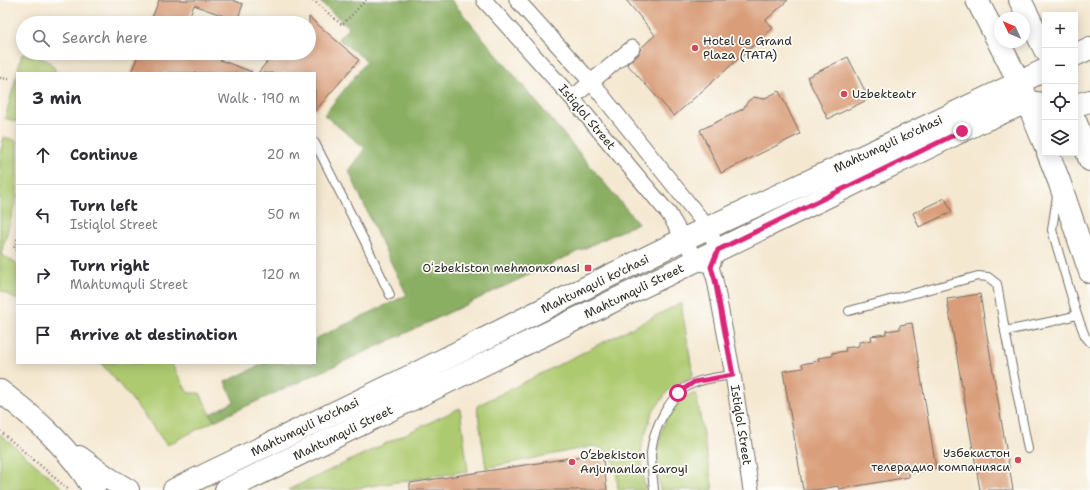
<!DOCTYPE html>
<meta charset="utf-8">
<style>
:root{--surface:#fff;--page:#f2f2f3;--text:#2b2b33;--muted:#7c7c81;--line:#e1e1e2}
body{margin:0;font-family:"Shantell Sans",sans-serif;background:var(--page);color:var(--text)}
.controls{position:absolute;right:12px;top:12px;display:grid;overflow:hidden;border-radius:0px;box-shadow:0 2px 10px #0003}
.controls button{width:36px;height:36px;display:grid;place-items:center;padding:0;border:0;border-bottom:1px solid var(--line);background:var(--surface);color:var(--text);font:20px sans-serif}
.compass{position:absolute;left:994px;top:12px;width:36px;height:36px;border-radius:50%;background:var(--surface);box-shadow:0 2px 10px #0003;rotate:314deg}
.stop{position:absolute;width:12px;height:12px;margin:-9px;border:3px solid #db2777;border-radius:50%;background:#fff}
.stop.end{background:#db2777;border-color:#fff;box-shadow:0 1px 4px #0008}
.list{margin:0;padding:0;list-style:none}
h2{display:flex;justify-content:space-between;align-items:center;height:52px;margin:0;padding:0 16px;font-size:17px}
h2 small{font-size:13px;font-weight:400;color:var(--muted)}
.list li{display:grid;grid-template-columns:26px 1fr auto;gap:12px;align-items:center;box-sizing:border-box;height:60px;padding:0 16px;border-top:1px solid var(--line)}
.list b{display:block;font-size:15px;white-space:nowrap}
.list p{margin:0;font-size:13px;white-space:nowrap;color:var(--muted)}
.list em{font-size:13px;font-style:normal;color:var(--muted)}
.icon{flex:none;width:22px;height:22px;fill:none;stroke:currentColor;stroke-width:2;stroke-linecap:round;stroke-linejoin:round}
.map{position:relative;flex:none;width:1090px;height:490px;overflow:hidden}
.search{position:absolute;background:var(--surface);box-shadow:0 2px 10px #0003;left:16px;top:16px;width:300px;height:44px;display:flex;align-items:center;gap:10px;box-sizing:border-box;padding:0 14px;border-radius:22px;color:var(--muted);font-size:15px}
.panel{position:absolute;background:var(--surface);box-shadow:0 2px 10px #0003;left:16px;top:72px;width:300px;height:292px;border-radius:0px}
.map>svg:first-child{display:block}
.green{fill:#aeca70;stroke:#6c7a4e}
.forest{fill:#8aae62;stroke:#5a6c46}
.building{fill:#d99d79}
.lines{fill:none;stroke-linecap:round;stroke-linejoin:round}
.lane-casing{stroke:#716d65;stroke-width:10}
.street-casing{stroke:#716d65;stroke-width:17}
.primary-casing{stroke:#716d65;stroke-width:24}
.path{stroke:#716d65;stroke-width:2.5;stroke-dasharray:1 3;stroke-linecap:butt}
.lane{stroke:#fff;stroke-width:8}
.street{stroke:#fff;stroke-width:15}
.primary{stroke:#fff;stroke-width:22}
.route{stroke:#db2777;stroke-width:5}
.poi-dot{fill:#d1495b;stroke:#fdfcf7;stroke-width:1.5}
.labels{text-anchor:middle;stroke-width:3.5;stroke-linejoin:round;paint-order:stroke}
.poi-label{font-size:12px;fill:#2b2b2b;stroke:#fdfcf7;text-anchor:start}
.street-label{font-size:12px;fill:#2b2b2b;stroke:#fdfcf7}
</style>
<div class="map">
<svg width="1090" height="490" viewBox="0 0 1090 490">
<rect width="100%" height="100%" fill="#fdfcf7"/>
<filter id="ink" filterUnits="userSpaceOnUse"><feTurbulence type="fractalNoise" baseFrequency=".025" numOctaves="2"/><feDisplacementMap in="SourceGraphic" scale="8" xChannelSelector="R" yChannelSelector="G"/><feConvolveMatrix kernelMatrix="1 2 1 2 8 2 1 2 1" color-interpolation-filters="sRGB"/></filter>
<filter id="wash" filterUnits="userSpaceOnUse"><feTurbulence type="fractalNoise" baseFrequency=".012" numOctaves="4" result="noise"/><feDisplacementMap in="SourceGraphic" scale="16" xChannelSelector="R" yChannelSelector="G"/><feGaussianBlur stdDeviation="0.9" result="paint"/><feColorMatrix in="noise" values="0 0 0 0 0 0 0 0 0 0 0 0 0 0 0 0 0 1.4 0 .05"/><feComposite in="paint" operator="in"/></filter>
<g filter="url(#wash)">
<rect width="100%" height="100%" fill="#f4e8d1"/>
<g class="green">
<path d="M22 54C36 57 52 57 56 73H17Z"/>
<path d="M17 74V122L5 118Z"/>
<path d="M4 137 17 141V197L1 254 17 264V300L0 290V154Z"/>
<path d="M681 303 693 375 670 388 652 413 642 444 641 456 645 490H618C616 469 618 451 593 446L486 468 477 406Z"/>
<path d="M101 363H171L188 393H200L214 421 167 445 130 397Z"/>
<path d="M696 393 713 490H660C659 481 657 471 657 462 657 442 664 415 679 401 683 396 690 395 696 393Z"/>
<path d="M460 408 468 471 345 490H288Z"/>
<path d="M0 434 58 484 65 490H0Z"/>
</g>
<path class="forest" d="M318 0H451L638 223 406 333 214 421 210 414 234 402 225 382 265 363H315V339L407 295 378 236 349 171 365 148 324 115 367 61 338 39 349 27Z"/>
<g id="blocks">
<g class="building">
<path d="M159 0H232L243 4 237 21 194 5 187 23H150Z"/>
<path d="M626 0H788L766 20 773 28 674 116 627 64 638 55 641 48 655 35Z"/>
<path d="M309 17 359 60 315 111V73H258L274 53 280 59 285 53H309Z"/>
<path d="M139 53H202L252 72V73H131Z"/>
<path d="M848 57 869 99 828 119 807 77Z"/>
<path d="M779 91 800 134 721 173 700 130 743 109 748 101 754 97 763 99Z"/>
<path d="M945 198 952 212 919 227 913 213Z"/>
<path d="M980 294 1013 490H980L947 299Z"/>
<path d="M912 323 936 468 909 473V477L839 489 838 486 815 490H803L783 371 803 368 802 364 819 361 818 358 832 356V353L846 351 845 348 859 346V342L872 340 871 336 886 334V331L900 329V325Z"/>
<path d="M602 453 607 490H410V483Z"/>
</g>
</g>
</g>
<g filter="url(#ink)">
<use href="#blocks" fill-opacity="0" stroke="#716d65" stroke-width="1"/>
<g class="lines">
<defs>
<g id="lane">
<path d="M315 143 365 242 390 295"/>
<path d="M1057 196 1052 230 1077 315 1085 336 1090 342"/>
<path d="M849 311 978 276 988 277 997 284 1005 331"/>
<path d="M1028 449 1005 331 1054 321 1077 315"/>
<path d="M654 490C653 478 651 465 651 453 653 429 670 393 694 383 705 378 720 377 733 375"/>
</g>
<g id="street">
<path d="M484 0 572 98 669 214 696 260 704 264"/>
<path d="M517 0 592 83 708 228 718 250 711 267 715 280 733 375 751 490"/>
<path d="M572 98 632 48"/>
</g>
<g id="primary">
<path d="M977 0 1019 82 1045 145"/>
<path d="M1020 0 1045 50"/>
<path d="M1075 55 1090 48"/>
<path d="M1075 105 1090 101"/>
<path d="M1075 120 1090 160"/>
<path d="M1048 153 1059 181 1090 272"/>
<path d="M0 391C37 419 71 450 94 490"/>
<path d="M79 457 108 478 128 490"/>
<path d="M174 490 421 371 595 283 684 239 900 139 1045 70"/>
<path d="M226 490 978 123 1027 102 1045 104"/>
</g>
</defs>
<use href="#lane" class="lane-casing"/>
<use href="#street" class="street-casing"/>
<use href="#primary" class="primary-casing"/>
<g class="path">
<path d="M313 0 342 25 366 0"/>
<path d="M0 78 10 79"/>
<path d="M17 239 14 248 17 250"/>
<path d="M0 431 69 490"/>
</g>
<use href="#lane" class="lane"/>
<use href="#street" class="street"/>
<use href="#primary" class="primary"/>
</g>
</g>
<g class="lines" filter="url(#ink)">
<path class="route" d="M678 393 694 382 733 375 715 280 711 267 718 250 962 131"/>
</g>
<g class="poi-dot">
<circle cx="695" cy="48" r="4"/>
<circle cx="844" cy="94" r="4"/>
<rect x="584" y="264" width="8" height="8" rx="2"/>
<circle cx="1018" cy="460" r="4"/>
<circle cx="572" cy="462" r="4"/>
</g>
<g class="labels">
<g class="poi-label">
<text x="703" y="45">Hotel Le Grand<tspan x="703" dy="14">Plaza (TATA)</tspan></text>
<text x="852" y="98">Uzbekteatr</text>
<text x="580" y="272" text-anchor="end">Oʻzbekiston mehmonxonasi</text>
<text x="1010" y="457" text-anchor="end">Узбекистон<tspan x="1010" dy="14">телерадио компанияси</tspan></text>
<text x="580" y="459">O‘zbekiston<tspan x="580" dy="14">Anjumanlar Saroyi</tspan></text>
</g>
<g class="street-label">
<text transform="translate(587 117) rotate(50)" y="4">Istiqlol Street</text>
<text transform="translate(888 144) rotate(-25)" y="4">Mahtumquli ko'chasi</text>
<text transform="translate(595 284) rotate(-26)" y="4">Mahtumquli ko'chasi</text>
<text transform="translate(634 291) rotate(-26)" y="4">Mahtumquli Street</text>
<text transform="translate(741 425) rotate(81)" y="4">Istiqlol Street</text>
<text transform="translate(305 427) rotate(-26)" y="4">Mahtumquli ko'chasi</text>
<text transform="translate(343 433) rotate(-26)" y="4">Mahtumquli Street</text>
</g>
</g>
</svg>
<div class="controls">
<button>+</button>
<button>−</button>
<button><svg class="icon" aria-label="locate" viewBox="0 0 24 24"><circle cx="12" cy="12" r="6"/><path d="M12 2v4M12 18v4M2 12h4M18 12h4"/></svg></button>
<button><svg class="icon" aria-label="layers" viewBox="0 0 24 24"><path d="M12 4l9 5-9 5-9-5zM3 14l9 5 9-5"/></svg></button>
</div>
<svg class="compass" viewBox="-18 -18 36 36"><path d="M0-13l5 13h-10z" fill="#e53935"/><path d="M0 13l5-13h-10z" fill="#7c7c81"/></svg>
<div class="stop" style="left:678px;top:393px"></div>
<div class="stop end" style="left:962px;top:131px"></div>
<div class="search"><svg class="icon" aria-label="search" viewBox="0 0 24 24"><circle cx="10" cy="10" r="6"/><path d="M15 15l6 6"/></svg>Search here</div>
<section class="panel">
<h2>3 min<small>Walk · 190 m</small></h2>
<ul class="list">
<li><svg class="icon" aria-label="ahead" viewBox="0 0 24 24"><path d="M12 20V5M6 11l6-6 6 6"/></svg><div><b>Continue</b></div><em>20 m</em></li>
<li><svg class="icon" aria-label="left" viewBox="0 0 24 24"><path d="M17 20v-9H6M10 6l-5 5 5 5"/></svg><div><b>Turn left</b><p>Istiqlol Street</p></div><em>50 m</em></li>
<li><svg class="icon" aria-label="right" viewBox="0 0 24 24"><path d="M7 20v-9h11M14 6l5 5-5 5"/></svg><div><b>Turn right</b><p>Mahtumquli Street</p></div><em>120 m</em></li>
<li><svg class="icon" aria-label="arrive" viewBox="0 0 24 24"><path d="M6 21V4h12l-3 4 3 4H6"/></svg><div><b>Arrive at destination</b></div></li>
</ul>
</section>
</div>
